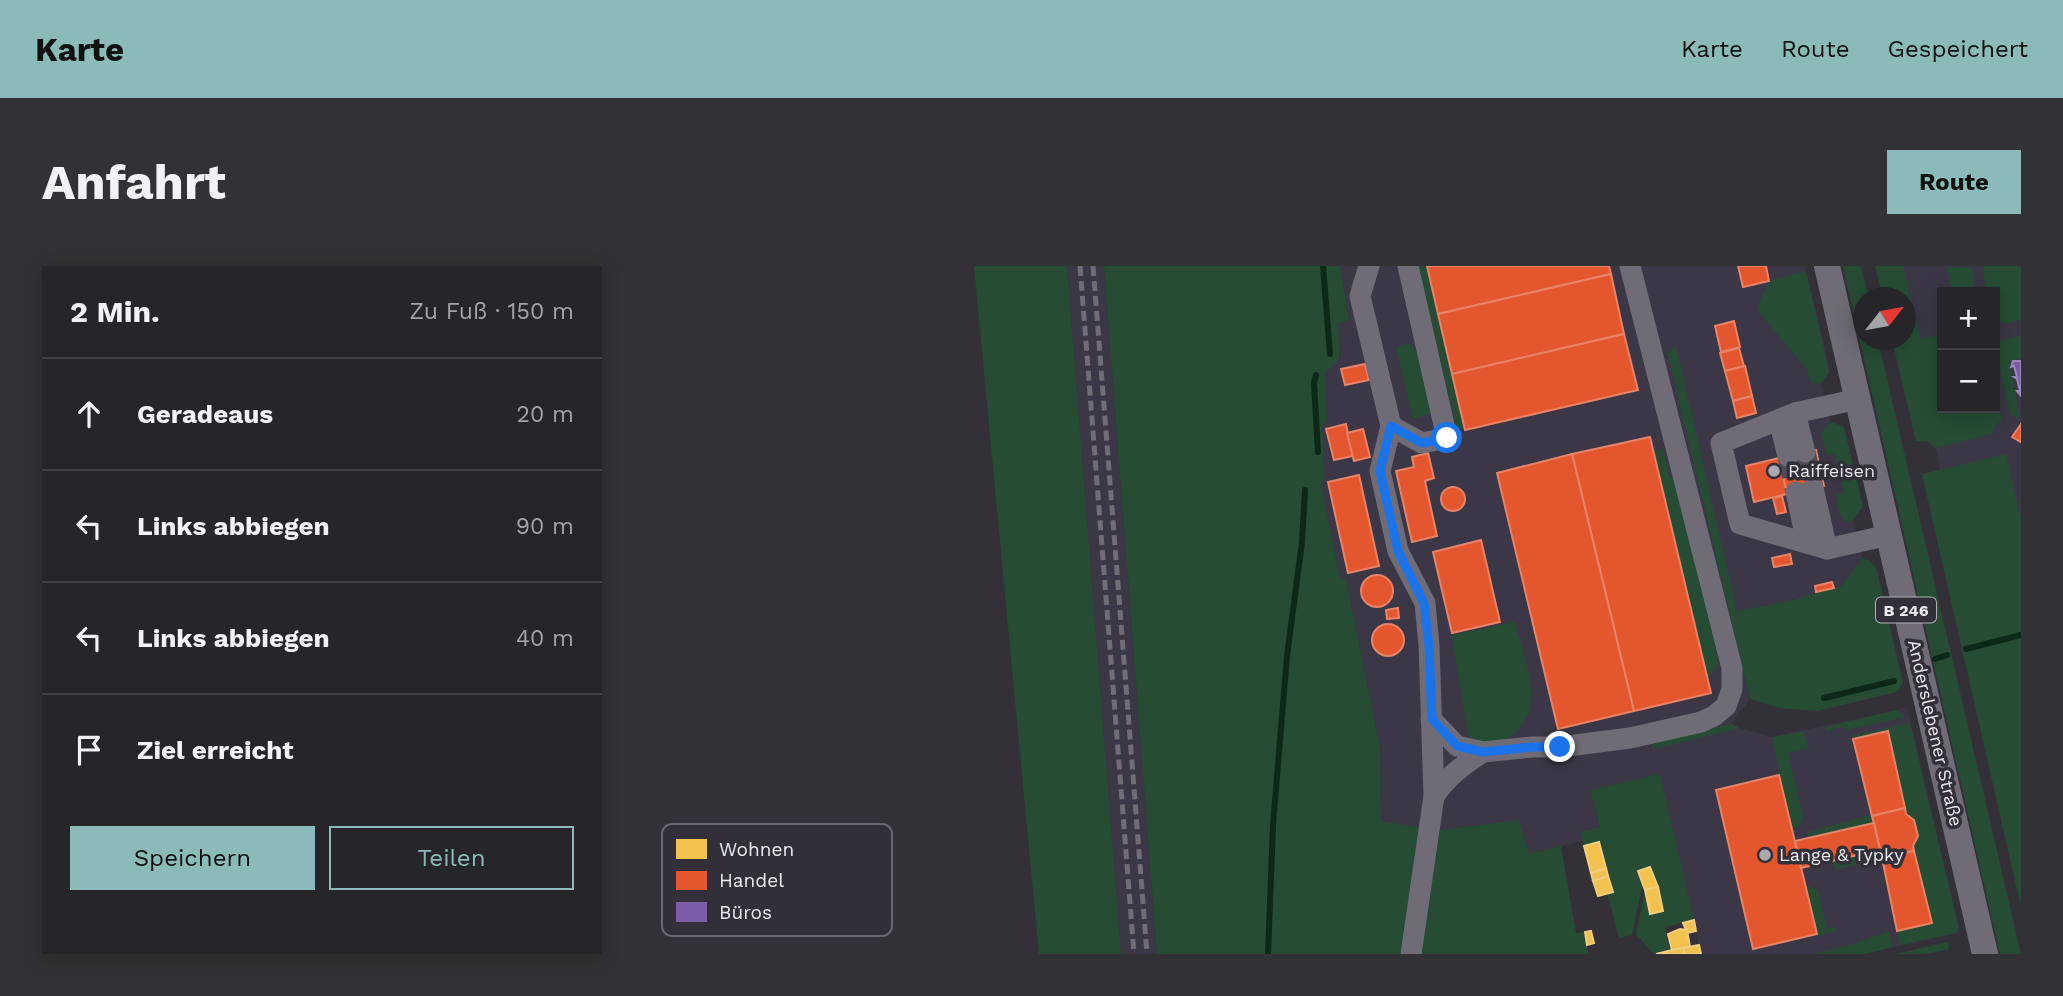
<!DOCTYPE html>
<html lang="de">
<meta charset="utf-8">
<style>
:root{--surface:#262529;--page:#323135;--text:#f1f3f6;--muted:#a4a5a8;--line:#424246;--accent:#8bbbb9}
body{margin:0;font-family:"Work Sans",sans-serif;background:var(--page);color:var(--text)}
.controls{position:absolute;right:21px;top:21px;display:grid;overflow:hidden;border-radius:0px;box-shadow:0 4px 18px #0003}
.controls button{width:63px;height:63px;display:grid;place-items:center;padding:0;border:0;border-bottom:2px solid var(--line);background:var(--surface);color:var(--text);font:35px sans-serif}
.compass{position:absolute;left:1209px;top:21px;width:63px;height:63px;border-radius:50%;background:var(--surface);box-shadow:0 4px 18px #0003;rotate:59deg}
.stop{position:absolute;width:21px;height:21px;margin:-16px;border:5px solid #1a73e8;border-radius:50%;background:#fff}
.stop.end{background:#1a73e8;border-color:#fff;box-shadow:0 2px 7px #0008}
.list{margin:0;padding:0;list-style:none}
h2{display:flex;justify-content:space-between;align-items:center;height:91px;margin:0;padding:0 28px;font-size:30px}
h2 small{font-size:23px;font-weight:400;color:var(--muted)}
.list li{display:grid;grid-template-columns:46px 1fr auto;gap:21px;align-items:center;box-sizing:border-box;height:112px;padding:0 28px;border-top:2px solid var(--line)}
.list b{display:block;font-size:26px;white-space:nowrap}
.list em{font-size:23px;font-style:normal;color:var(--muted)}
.actions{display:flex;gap:14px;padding:21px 28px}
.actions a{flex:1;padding:16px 0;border:2px solid var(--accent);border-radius:0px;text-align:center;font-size:24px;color:var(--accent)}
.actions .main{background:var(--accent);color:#111}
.icon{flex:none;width:38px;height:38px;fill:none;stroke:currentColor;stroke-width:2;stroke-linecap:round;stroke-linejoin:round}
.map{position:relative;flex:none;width:1377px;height:688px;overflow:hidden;border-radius:0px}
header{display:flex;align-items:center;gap:42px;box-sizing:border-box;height:98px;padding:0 35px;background:var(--accent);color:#111}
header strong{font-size:33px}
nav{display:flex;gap:38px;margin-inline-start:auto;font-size:24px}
.intro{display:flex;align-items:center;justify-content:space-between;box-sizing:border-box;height:168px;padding:0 42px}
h1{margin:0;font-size:49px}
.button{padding:18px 32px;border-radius:0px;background:var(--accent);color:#111;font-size:24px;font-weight:700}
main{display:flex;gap:42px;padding:0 42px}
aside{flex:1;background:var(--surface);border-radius:0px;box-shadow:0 4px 18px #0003}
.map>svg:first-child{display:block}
.built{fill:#3b3746;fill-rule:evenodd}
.green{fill:#264d34}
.homes{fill:#f2c14e;stroke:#f0cd7f;stroke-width:2}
.shops{fill:#e4572e;stroke:#e68368;stroke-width:2}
.offices{fill:#7b5ea7;stroke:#9d88bd;stroke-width:2}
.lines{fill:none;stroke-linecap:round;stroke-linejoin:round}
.stream{stroke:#0b2916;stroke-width:6}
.minor-tunnel{stroke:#4f4d53;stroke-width:21;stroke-dasharray:21 10;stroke-linecap:butt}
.minor{stroke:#6f6c78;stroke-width:21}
.major{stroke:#6f6c77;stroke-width:26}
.rail{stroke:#706d77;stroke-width:5;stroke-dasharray:10 5;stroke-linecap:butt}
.route{stroke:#1a73e8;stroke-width:9}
.poi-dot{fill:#aba9af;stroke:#322f39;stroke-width:2.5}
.labels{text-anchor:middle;stroke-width:7;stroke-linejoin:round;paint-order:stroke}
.shield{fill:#322f39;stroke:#b4b1b9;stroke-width:2}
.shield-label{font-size:16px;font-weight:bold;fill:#ebe9f0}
.poi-label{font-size:18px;fill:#ebe9f0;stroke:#322f39;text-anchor:start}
.street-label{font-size:18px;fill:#ebe9f0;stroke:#322f39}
.key{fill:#322f39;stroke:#6a6770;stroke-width:2}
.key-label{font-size:19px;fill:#ebe9f0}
</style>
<header>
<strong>Karte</strong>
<nav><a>Karte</a><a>Route</a><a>Gespeichert</a></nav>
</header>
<div class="intro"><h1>Anfahrt</h1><a class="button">Route</a></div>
<main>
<aside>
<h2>2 Min.<small>Zu Fuß · 150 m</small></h2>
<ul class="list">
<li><svg class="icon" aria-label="ahead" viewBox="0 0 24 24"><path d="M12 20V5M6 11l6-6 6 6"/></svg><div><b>Geradeaus</b></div><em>20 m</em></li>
<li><svg class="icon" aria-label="left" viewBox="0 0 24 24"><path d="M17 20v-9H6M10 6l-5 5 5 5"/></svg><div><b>Links abbiegen</b></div><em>90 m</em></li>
<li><svg class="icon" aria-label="left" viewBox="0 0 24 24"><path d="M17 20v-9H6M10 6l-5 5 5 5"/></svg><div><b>Links abbiegen</b></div><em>40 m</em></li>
<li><svg class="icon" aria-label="arrive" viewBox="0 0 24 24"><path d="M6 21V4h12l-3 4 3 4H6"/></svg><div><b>Ziel erreicht</b></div></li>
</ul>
<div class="actions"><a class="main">Speichern</a><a>Teilen</a></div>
</aside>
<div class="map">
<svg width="1377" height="688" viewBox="0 0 1377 688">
<rect width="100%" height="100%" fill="#333137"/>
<g class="built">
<path d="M423 0H460L513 688H477Z"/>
<path d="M696 0H1161L1184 96 1185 106 1177 118 1218 292 1198 320 1141 336 1085 347 1106 433 1087 458 1095 462 1128 471 1263 442 1315 663 1312 667 1221 688H1057L1016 508 946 525 956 561 936 566 938 575 885 588 875 554 796 564 737 555 736 481 702 313 696 314 678 224 677 215 680 213V206L678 160 683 155 681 105 697 89 693 58 705 55Z"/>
<path d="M1247 0H1377V300L1296 203 1262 32ZM1298 26H1351V142H1298Z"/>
</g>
<g class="green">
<path d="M330 0H423L477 688H395Z"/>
<path d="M460 0H696L705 55 693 58C696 77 702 96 681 105L683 155 678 160 680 206V213L677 215 678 224 696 313H702L736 481 737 555 780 562 759 688H513Z"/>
<path d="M774 0H783L821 164 812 160Z"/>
<path d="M1199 0H1217L1225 31 1220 32V74H1234L1377 688H1356Z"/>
<path d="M1231 0H1259L1277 73 1298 68V142H1351V126L1358 154 1349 162 1348 168 1291 182 1286 176 1272 175 1248 74H1262V32L1239 31Z"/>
<path d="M1339 0H1377V54L1362 58 1351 52V26H1342Z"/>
<path d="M1303 1 1329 2 1331 26H1308Z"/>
<path d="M1162 5 1185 106 1177 117 1171 118 1165 115 1164 105 1115 46 1114 40 1125 15Z"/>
<path d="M1377 70V92L1365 95 1376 152 1366 149 1351 76Z"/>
<path d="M765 77 777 90 790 147 769 153 752 81Z"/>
<path d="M1032 80 1093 345 1141 336 1198 320 1218 292 1225 295 1232 301 1259 417 1253 426 1173 445 1136 442 1106 433 1024 88Z"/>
<path d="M1187 156 1200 161 1219 241 1207 256C1194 255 1195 240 1192 229L1200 227 1191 188 1183 190 1177 166Z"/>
<path d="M1019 183 1026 212 1035 211 1075 385 1072 403 1064 412 1009 185Z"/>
<path d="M1362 188 1377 254V641L1278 208Z"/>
<path d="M871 356C876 378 886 402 887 425 889 453 870 480 839 476 834 476 828 472 824 470L808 369Z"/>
<path d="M1253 444 1261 451 1203 464 1199 461 1182 465V461Z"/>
<path d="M1266 457 1315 663 1312 667 1256 679 1253 665 1288 656 1244 465 1209 473 1207 470Z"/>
<path d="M1087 458 1095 462 1009 483 1007 475Z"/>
<path d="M1160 465 1165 481 1144 487 1159 550 1156 559 1148 564 1128 471Z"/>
<path d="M1016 508 1050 654 1021 661 1026 683 1009 687 992 668 1001 624 1006 648 1019 645 1006 601 995 605 999 616 988 669 975 672 963 627 969 625 955 576 940 580 936 566 956 561 946 524Z"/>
<path d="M1223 550H1228L1230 557 1164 572 1163 566Z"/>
<path d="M875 554 885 588 917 580 932 667 940 666 945 688H775L796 564Z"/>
<path d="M1236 584 1238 592 1192 604 1188 595Z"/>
<path d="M1160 618 1174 624 1183 663 1192 661 1193 665 1174 670Z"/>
<path d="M1245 665 1249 681 1221 688H1170L1210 678Z"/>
<path d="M1304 676 1305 683 1282 688H1252Z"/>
</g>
<g class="homes">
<path d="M955 576 962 602 947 607 940 580Z"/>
<path d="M1006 601 1014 621 1001 624 994 605Z"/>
<path d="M962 602 964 610 949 615 947 607Z"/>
<path d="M964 610 969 626 954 630 949 615Z"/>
<path d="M1014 621 1019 645 1006 648 1001 624Z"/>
<path d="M1050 654 1052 665 1043 667 1039 657Z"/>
<path d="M1036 663 1043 664 1046 681 1028 684 1024 668Z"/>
<path d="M947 665 950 677 943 679 941 666Z"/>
<path d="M1055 679 1057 688H1041L1039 682Z"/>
<path d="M1039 682 1041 688H1012L1028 684Z"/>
</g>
<g class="shops">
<path d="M783 0H965L967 8 794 48Z"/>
<path d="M1094 0H1122L1125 15 1099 21Z"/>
<path d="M967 8 980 68 808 108 794 48Z"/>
<path d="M1090 55 1096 81 1077 86 1071 60Z"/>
<path d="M980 68 994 124 821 164 808 108Z"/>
<path d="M1095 82 1100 100 1081 105 1076 87Z"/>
<path d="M721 98 725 114 701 119 697 103Z"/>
<path d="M1101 100 1108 130 1089 135 1081 105Z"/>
<path d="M1108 130 1112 147 1093 152 1089 135Z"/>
<path d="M702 158 709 190 690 194 682 163Z"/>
<path d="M1377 158V176L1368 171Z"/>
<path d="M719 163 726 191 710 195 703 167Z"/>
<path d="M1006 171 1067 427 990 445 928 188Z"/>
<path d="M1172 184 1180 220 1143 228 1135 192Z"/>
<path d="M784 187 790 212 781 215 793 270 768 276 752 205 770 201 768 191Z"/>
<path d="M928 188 990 445 914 463 853 207Z"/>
<path d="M1135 192 1143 228 1110 236 1102 200Z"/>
<path d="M715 209 735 300 704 307 684 216Z"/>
<circle cx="809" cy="233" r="12"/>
<path d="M1138 230 1142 246 1133 248 1129 232Z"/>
<path d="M837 274 856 356 808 367 789 286Z"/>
<path d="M1146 288 1148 298 1130 301 1128 292Z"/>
<circle cx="733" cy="325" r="16"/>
<path d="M1188 316 1190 322 1172 326 1171 320Z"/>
<path d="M754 342 755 352 743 353 742 344Z"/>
<circle cx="744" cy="374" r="16"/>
<path d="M1244 465 1261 542 1228 550 1209 473Z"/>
<path d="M1135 509 1173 668 1109 683 1072 524Z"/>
<path d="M1261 542 1262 548 1270 554 1274 570 1269 580 1270 585 1238 592 1228 550Z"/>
<path d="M1230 557 1236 584 1157 602 1151 575Z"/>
<path d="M1270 585 1288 657 1253 665 1238 592Z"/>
</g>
<path class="offices" d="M1369 95H1377V130L1373 125H1376L1373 113 1370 111H1373L1370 100 1367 101Z"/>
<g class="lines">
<g class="stream">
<path d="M679 0 686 88"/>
<path d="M672 109 670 117 674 186"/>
<path d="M1322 383 1377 369"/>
<path d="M1291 393 1303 389"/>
<path d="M1180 432 1250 415"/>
<path d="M624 688 629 559 643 390 658 276 661 224"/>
</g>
<g class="minor-tunnel">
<path d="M1161 186 1169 222"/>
<path d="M1144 190 1152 226"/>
</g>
<g class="minor">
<path d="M725 0 716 30 747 160 736 205 754 285 781 337 785 379 790 530 767 688"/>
<path d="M1151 147 1077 177 1096 258 1183 283"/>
<path d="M1135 154 1144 190"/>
<path d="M747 160 778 177 803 172 764 0"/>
<path d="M1161 186 1151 147 1214 133"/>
<path d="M1169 222 1183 283 1245 269"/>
<path d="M1152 226 1163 277"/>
<path d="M787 453 813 480 839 486 888 481H916L986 472 1057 456 1070 450 1082 440 1088 423V402L986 0"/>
<path d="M790 530C803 511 819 499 839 486"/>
</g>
<path class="major" d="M1183 0 1341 688"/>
<g class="rail">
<path d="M436 0 490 688"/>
<path d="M449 0 503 688"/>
</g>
</g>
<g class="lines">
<path class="route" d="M803 172 778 177 747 160 736 205 754 285 780 337 785 379 788 453 813 480 839 486 888 481H916"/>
</g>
<g class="poi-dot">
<circle cx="1130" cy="205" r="7"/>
<circle cx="1121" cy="589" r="7"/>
</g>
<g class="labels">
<rect class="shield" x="1232" y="331.5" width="60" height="25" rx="5"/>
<g class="shield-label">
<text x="1262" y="350">B 246</text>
</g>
<g class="poi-label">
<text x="1144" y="211">Raiffeisen</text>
<text x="1135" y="595">Lange &amp; Typky</text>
</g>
<g class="street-label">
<text transform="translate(1291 467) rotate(77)" y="6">Anderslebener Straße</text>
</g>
</g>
<rect x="18" y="558" width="230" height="112" rx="10" class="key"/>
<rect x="32" y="573" width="31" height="20" fill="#f2c14e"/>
<rect x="32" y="605" width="31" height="19" fill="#e4572e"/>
<rect x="32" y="636" width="31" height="20" fill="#7b5ea7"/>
<g class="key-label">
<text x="75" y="590">Wohnen</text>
<text x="75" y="621">Handel</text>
<text x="75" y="653">Büros</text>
</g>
</svg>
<div class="controls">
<button>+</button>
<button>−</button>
</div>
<svg class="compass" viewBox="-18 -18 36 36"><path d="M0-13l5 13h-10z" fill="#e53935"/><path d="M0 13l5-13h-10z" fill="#a4a5a8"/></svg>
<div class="stop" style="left:803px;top:172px"></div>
<div class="stop end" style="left:916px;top:481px"></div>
</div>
</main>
